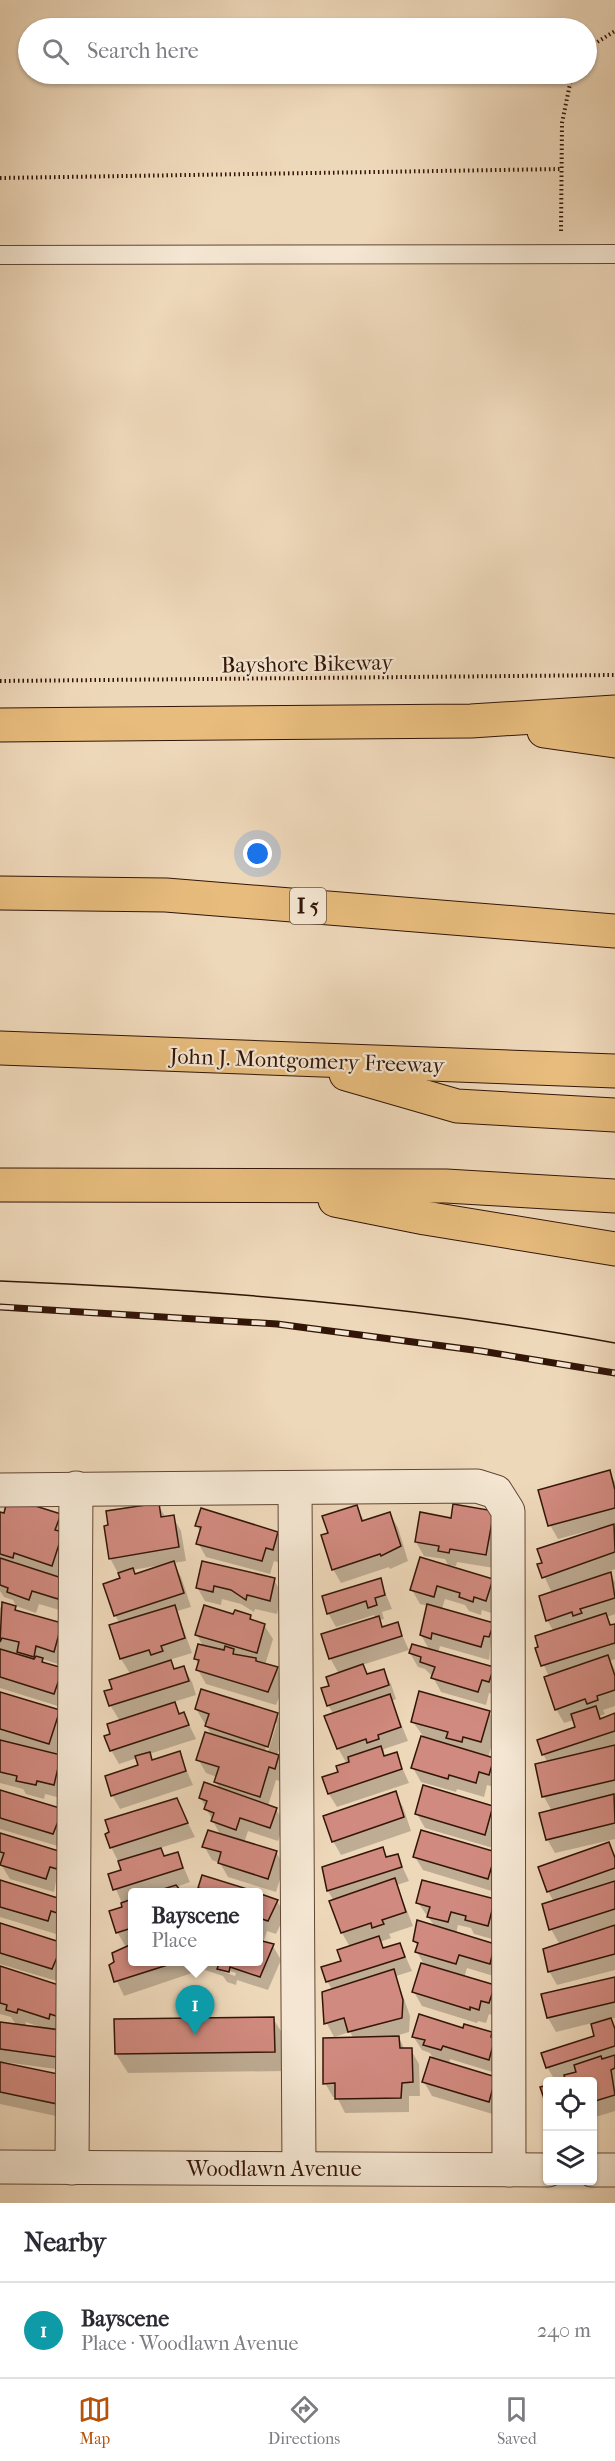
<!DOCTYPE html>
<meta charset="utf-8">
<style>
:root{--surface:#fff;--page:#f7f7f7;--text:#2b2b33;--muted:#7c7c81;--line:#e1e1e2;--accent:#b45309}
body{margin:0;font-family:"IM FELL French Canon",serif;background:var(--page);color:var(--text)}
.controls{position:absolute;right:18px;bottom:18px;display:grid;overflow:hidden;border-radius:6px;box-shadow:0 2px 4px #0004}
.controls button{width:54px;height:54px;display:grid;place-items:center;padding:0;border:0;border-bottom:2px solid var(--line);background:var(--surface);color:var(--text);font:30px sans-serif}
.you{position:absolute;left:258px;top:854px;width:21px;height:21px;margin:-15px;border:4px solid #fff;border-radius:50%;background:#1a73e8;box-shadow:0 0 0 9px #1a73e833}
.badge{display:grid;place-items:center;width:39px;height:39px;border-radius:50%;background:var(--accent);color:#fff;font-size:20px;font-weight:700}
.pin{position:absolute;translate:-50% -50px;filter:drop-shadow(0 2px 3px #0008)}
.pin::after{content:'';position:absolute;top:32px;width:21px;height:18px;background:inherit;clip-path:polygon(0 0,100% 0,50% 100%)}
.popup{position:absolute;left:128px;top:1888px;width:135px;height:78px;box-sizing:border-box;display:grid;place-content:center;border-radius:6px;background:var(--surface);filter:drop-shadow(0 2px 4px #0005);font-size:20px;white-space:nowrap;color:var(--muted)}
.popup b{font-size:22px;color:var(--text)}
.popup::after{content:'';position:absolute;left:50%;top:100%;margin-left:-12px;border:12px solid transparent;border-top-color:var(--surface)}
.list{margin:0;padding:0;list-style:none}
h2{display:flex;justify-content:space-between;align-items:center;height:78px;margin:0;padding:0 24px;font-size:26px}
h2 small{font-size:20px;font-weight:400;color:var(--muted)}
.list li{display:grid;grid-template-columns:39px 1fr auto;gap:18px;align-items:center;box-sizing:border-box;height:96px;padding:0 24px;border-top:2px solid var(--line)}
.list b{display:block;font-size:22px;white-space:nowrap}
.list p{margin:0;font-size:20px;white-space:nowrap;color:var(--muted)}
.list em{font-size:20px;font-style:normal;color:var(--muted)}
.icon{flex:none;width:33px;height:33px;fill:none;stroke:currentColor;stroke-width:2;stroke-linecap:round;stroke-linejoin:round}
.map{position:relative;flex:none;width:615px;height:2203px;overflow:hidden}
.search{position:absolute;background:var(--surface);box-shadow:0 2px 4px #0004;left:18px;right:18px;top:18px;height:66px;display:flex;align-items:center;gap:15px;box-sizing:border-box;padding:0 21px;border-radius:33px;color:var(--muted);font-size:22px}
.sheet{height:174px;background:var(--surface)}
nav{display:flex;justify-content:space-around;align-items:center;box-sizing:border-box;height:84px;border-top:2px solid var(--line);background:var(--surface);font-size:16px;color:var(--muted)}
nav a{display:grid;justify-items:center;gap:3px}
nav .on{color:var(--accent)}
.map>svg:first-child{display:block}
.shadow{fill:#0003;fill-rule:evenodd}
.building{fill:#d18a7f;stroke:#331508;stroke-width:1.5}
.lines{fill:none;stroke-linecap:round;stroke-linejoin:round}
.lane-casing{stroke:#624634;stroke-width:20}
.street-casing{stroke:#624634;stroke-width:35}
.highway-casing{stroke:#331508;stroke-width:35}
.path{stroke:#331508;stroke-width:4;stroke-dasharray:1.5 3;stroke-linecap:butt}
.lane{stroke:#f4e6d2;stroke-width:18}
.street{stroke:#f4e6d2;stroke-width:33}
.highway{stroke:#e7bc7d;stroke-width:33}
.tram{stroke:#331508;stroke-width:1.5}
.rail-casing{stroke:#331508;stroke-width:7}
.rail{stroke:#f4e6d2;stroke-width:4.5;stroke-dasharray:14;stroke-linecap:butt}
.labels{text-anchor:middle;stroke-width:4.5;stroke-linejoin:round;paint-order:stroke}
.shield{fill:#f4e6d2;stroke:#6d5445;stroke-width:1.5}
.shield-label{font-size:21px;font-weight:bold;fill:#331508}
.street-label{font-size:22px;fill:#331508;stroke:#f4e6d2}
</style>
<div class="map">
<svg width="615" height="2203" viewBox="0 0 615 2203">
<rect width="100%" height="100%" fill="#eed8ba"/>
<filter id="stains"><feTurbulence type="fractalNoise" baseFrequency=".00333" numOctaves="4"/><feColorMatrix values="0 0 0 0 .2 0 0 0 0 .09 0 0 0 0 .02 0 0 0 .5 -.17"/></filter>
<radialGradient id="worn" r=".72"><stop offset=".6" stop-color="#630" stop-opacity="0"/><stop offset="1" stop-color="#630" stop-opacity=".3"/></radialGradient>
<g class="shadow">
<path d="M609 1472 615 1482V1523L612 1524 615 1530V1569L609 1571 615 1582V1614L607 1617 612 1626 615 1625V1659L610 1661 615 1670V1706L603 1710 605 1714 600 1716 602 1719 615 1715V1839L555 1853 547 1839 552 1811 544 1797 536 1766 548 1763 543 1754 577 1728 574 1720 564 1723 556 1709 549 1677 537 1649 554 1632 547 1620 552 1593 539 1565 600 1530 599 1528 558 1539 550 1525Z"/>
<path d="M158 1505 166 1518 173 1517 181 1531 186 1561 173 1563 181 1577 191 1607 177 1611 192 1653 169 1660 175 1670 184 1668 192 1682 196 1695 173 1702 181 1715 184 1714 196 1739 149 1754 154 1761 179 1753 193 1785 120 1809 112 1795 140 1766 137 1758 119 1764 111 1750 112 1735 120 1721 110 1705 114 1690 131 1675 121 1659 120 1624 115 1615 121 1579 110 1558ZM162 1565 136 1575 132 1570Z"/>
<path d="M356 1506 365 1522 390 1514 398 1528 408 1561 390 1569 389 1567 341 1583 333 1569 330 1534Z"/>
<path d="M0 1513 60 1515 66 1612 39 1604 36 1613 16 1606 13 1600 4 1597 0 1591Z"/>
<path d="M493 1513 494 1568 457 1562 456 1566 448 1565 445 1559 424 1556 416 1542 452 1519Z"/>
<path d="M197 1526 277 1533 285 1547 280 1563 274 1561 270 1574 206 1557 198 1543 201 1533Z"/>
<path d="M421 1559 492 1580 494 1614 482 1610 481 1615 469 1611 465 1605 445 1599 442 1609 493 1624 489 1660 440 1646 438 1653 493 1668 497 1695 489 1693 486 1705 441 1692 433 1677 425 1669 418 1667 410 1653 430 1651 421 1635 428 1606 420 1604 412 1590Z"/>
<path d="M274 1580 282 1594 277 1614 255 1609 254 1612 241 1604 222 1599 221 1605 205 1601 197 1587Z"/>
<path d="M380 1580 392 1609 382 1612 384 1619 379 1620 384 1628 397 1624 409 1650 362 1665 368 1675 383 1670 391 1684 396 1699 392 1701 408 1741 384 1749V1753L386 1757 396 1754 409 1783 337 1807 329 1794 347 1764 338 1748 334 1715 328 1705 330 1687 339 1674 330 1658 376 1619 374 1615 336 1627 328 1613Z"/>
<path d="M3 1604 15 1608 17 1612 61 1624V1665L42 1659 45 1664 62 1669 61 1707 0 1688V1608Z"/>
<path d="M234 1616H250L254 1622 264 1625 273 1639 265 1665 277 1669 285 1683 276 1705 206 1684 198 1670 199 1665 195 1658 203 1646 197 1635Z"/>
<path d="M0 1694 59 1711 67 1725 57 1756 61 1798 45 1794 44 1799 26 1794 23 1789 0 1783Z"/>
<path d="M196 1709 277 1715 285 1729 277 1756 286 1770 283 1782 276 1780 268 1806 276 1809 284 1823 278 1841 248 1831 244 1843 276 1852 284 1866 276 1892 228 1877 220 1863 212 1860 204 1846 221 1836 200 1797 220 1790 216 1782 217 1777 206 1773 198 1759 213 1737ZM273 1723H277L267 1755 264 1754Z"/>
<path d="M489 1712 497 1726 488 1758 493 1759 497 1788 487 1785 484 1797 457 1789 456 1792 421 1782 413 1768 423 1736 413 1722Z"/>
<path d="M0 1792 62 1811 61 1847 0 1829Z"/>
<path d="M395 1793 403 1807 411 1831 341 1855 333 1841Z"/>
<path d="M176 1799 195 1837 160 1848 165 1858 178 1854 190 1882 176 1887 181 1892H132V1962H189L192 1973 124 1996 110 1966 116 1963 126 1947 117 1932 124 1908 110 1875 123 1871 111 1847Z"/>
<path d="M492 1807 493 1848 425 1828 417 1814Z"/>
<path d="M0 1835 61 1853 54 1892 10 1879 0 1863Z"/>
<path d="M609 1844 615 1855V1970L557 1985 549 1971 560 1945 551 1929 554 1902 548 1891Z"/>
<path d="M382 1849 387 1858 397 1855 409 1881 397 1885 413 1926 389 1934 391 1938 380 1942 385 1949 400 1944 412 1971 396 1976 410 2016 409 2032 392 2037 399 2038 405 2050H411L419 2064 420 2096H409V2112L345 2113 337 2097H333L325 2083 354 2039 350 2032 334 2037 324 2018 323 1994 333 1991 327 1981 350 1947 342 1933 331 1902 334 1901 328 1891 324 1868Z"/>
<path d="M495 1853V1892L423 1870 415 1857Z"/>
<path d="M203 1876 252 1892H203L200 1887Z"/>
<path d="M0 1882 60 1900 56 1934 0 1917Z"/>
<path d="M258 1895 277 1901 285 1915 276 1934 267 1931 263 1943 273 1946 281 1960 268 1990 237 1980 236 1985 227 1982 223 1976 205 1970 200 1962H258ZM221 1968 236 1973 235 1976 221 1971Z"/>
<path d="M494 1901 496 1940 474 1934 471 1928 458 1925 456 1934 494 1945 497 1977 467 1968 464 1978 494 1987 497 2017 489 2014 486 2023 478 2021 477 2023 422 2006 414 1992 425 1966 417 1952 418 1947 415 1941 436 1928 418 1903Z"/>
<path d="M0 1925 62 1944 60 1982 0 1964Z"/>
<path d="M0 1968 64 1988 71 2071 4 2062V2065L67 2078 70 2119 0 2104V2023L16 2025 11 2017 0 2014ZM26 2022 40 2027V2028L25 2026Z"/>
<path d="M615 1979V2018L610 2019 615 2027V2111L592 2118V2082H556L547 2067 596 2037 592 2023 556 2032 548 2018Z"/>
<path d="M273 2018 285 2038V2071L128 2073 116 2054Z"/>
<path d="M464 2030 491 2034 500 2048 496 2073 450 2059 449 2064 495 2078 496 2115 432 2096 424 2082 434 2060 430 2053 422 2050 413 2036Z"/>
</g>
<g class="building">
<path d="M610 1470 615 1490V1508L548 1526 538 1490Z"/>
<path d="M159 1503 161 1517 174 1515 179 1547 109 1559 104 1526 108 1525 106 1511Z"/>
<path d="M29 1504 61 1514 55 1530 63 1532 52 1566 14 1553 13 1558 0 1554V1512L4 1513 6 1505Z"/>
<path d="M453 1504 494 1511 486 1555 450 1549 449 1553 438 1551 439 1546 415 1542 420 1512 451 1518Z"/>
<path d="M357 1505 362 1521 390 1512 401 1546 381 1556 380 1554 332 1570 321 1535 328 1533 322 1516Z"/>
<path d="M201 1508 278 1532 273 1550 266 1548 262 1561 196 1544 201 1527 195 1526Z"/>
<path d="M614 1524 615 1552 542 1578 537 1564 542 1563 537 1549Z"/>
<path d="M420 1557 493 1579 486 1601 474 1597 473 1602 459 1597 460 1593 437 1586 434 1597 410 1590Z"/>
<path d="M0 1558 65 1579 58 1599 32 1591 29 1600 7 1592 8 1588 0 1585Z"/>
<path d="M174 1561 184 1593 114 1616 103 1584 120 1578 118 1573 133 1568 135 1574Z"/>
<path d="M202 1561 275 1578 270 1601 247 1595 246 1600 231 1590 214 1586 213 1592 196 1588Z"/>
<path d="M611 1572 615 1598 580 1609 582 1613 573 1616 572 1612 546 1621 539 1596Z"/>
<path d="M381 1578 385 1595 375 1598 377 1605 368 1608 366 1601 327 1614 322 1596Z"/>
<path d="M2 1602 16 1606 15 1610 62 1623 54 1652 36 1646 34 1657 17 1652 19 1642 2 1638 0 1642Z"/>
<path d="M427 1604 494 1623 489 1637 484 1636 481 1647 432 1633 431 1639 420 1635Z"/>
<path d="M175 1605 185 1638 161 1646 163 1651 151 1655 149 1650 120 1659 109 1625Z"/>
<path d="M204 1605 233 1614 235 1610 251 1615 250 1619 265 1624 257 1653 195 1635Z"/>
<path d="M606 1613 610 1625 615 1624V1643L541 1666 535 1648 538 1647 535 1636Z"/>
<path d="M379 1616 382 1627 398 1622 402 1636 329 1659 321 1634Z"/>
<path d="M198 1644 224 1650 225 1646 234 1649 233 1654 256 1658V1661L278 1667 268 1692 196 1670 199 1660 194 1659Z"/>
<path d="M412 1644 494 1667 489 1682 482 1680 478 1692 431 1678 435 1667 420 1662 421 1657 409 1653Z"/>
<path d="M0 1649 34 1659 36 1656 43 1658 42 1662 63 1668 54 1694 0 1677Z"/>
<path d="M608 1655 615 1676V1690L597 1696 598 1700 587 1704 585 1699 555 1710 544 1677Z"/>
<path d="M171 1660 174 1669 184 1666 189 1681 109 1706 104 1691 112 1689 109 1680Z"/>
<path d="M363 1664 367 1674 384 1669 389 1685 327 1706 321 1688 329 1686 326 1677Z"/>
<path d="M201 1689 278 1713 268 1747 205 1726 209 1714 195 1709Z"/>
<path d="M419 1691 490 1711 481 1742 463 1737 462 1742 446 1738 448 1732 411 1722Z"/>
<path d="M0 1692 60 1710 49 1744 0 1729Z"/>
<path d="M390 1694 401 1727 378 1735 379 1739 367 1743 366 1739 337 1749 324 1716Z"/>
<path d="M175 1702 179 1714 184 1712 189 1725 110 1751 104 1736 110 1734 107 1724Z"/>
<path d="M596 1706 600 1719 615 1713V1731L542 1755 537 1740 575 1727 571 1714Z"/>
<path d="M205 1732 279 1755 275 1769 269 1767 260 1797 214 1782 219 1767 196 1760Z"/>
<path d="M421 1736 494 1758 489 1775 479 1772 476 1783 449 1775 448 1779 411 1768Z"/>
<path d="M0 1740 61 1755 54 1785 37 1781 36 1785 16 1781 17 1776 0 1772Z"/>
<path d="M615 1745V1780L542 1797 535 1764Z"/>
<path d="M381 1746 384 1756 397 1752 402 1769 328 1794 322 1777 338 1772 336 1766 349 1762 348 1757Z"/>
<path d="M180 1751 186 1771 111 1796 105 1776 138 1765 135 1756 150 1752 152 1760Z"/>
<path d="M204 1782 277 1808 270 1828 240 1818 236 1830 211 1821 214 1813 204 1809 207 1801 199 1798Z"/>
<path d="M423 1785 493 1806 485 1835 415 1814Z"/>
<path d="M0 1790 63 1809 53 1834 0 1818Z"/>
<path d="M396 1791 404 1817 332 1842 323 1816Z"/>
<path d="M614 1794 615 1823 546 1840 539 1813Z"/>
<path d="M177 1798 188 1823 110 1848 105 1834 109 1832 105 1820Z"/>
<path d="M208 1830 277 1851 268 1879 218 1863 221 1852 202 1847Z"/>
<path d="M421 1830 496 1852 488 1879 413 1857Z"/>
<path d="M0 1833 62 1852 57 1869 50 1867 46 1879 0 1865 4 1853 0 1852Z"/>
<path d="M609 1842 615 1858V1868L547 1892 538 1867Z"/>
<path d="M383 1847 386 1857 398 1854 402 1867 327 1891 322 1867Z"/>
<path d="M161 1848 164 1856 178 1852 183 1868 113 1890 108 1874 121 1870 118 1861Z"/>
<path d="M202 1875 257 1892H205L206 1890 198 1888Z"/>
<path d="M395 1878 406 1912 382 1920 384 1924 372 1928 371 1923 341 1933 329 1901Z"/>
<path d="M0 1880 61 1899 57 1913 51 1911 48 1921 0 1907Z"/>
<path d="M422 1880 495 1899 488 1926 465 1920 466 1916 451 1912 448 1922 427 1917 430 1907 416 1903Z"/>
<path d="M615 1881V1909L549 1930 542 1904Z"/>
<path d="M176 1885 182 1892H160V1890Z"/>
<path d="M258 1893 278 1900 268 1921 259 1918 258 1921Z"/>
<path d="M132 1899V1928L116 1933 109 1911 122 1907 121 1903Z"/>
<path d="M417 1920 495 1944 490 1964 459 1955 456 1964 415 1952 418 1943 413 1941Z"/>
<path d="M0 1923 63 1943 52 1969 0 1953Z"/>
<path d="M615 1925V1954L548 1972 543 1949Z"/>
<path d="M379 1936 383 1948 400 1943 405 1957 326 1982 321 1967 341 1961 337 1950Z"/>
<path d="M258 1940 274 1944 260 1977 230 1967 229 1972 217 1969 219 1964 211 1962H258Z"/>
<path d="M132 1944V1962H177L114 1982 109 1965 114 1962 112 1953Z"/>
<path d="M421 1963 495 1985 489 2003 481 2001 479 2010 470 2007V2010L412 1992Z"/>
<path d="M0 1966 65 1987V2019L50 2014 49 2019 18 2009 17 2013 6 2010 7 2005 0 2003Z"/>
<path d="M394 1969 403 2000 402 2018 348 2032 344 2018 324 2024 322 1992Z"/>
<path d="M615 1977V2002L547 2018 541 1994Z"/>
<path d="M419 2014 463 2028 464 2024 492 2032 491 2037 495 2038 489 2060 443 2046 441 2050 423 2045 425 2040 412 2037Z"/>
<path d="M274 2017 275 2052 115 2054 114 2019Z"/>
<path d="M611 2018 615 2029V2046L546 2068 541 2053 594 2036 591 2024Z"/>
<path d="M0 2022 68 2031 64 2058 0 2049Z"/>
<path d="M399 2036 400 2048H412L413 2082 402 2083 401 2098 335 2099V2083L323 2084V2038Z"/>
<path d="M615 2055V2068L611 2070 615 2095 592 2102V2082H557L565 2079 564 2075 576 2072 574 2065 601 2056 602 2059Z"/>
<path d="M430 2057 496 2077 489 2102 422 2082Z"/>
<path d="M0 2062 68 2076 62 2105 0 2092Z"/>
<path d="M548 2085V2110L540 2087Z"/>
</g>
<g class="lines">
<defs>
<path id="lane" d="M0 255 615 254"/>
<g id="street">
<path d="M295 1489 299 2168"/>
<path d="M0 1490 477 1486 496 1492 508 1511 509 2170"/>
<path d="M0 2167 548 2170"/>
<path d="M72 2168 76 1488"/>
<path d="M592 2170H615"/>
</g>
<g id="highway">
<path d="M0 725 471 721 615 712"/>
<path d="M544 731 615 741"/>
<path d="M0 893 166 895 615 931"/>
<path d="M0 1048 615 1071"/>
<path d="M346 1074 457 1106 615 1115"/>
<path d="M0 1185 446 1186 615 1196"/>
<path d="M335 1200 425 1218 615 1249"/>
</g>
</defs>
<use href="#lane" class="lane-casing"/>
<use href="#street" class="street-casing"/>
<use href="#highway" class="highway-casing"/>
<g class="path">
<path d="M586 49 615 31"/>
<path d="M0 178 562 169"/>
<path d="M561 231 562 123 572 74"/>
<path d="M0 681 615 675"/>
</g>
<use href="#lane" class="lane"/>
<use href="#street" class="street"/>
<use href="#highway" class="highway"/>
<path class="tram" d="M0 1281C206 1289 413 1305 615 1343"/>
<defs>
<path id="rail" d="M0 1307 277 1324 481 1351 615 1373"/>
</defs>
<use href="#rail" class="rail-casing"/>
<use href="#rail" class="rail"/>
</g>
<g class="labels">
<rect class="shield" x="290" y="888" width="36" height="36" rx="4.5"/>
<g class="shield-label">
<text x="308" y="913">I 5</text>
</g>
<g class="street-label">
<text transform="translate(307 663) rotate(-1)" y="8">Bayshore Bikeway</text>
<text transform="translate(307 1060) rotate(2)" y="8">John J. Montgomery Freeway</text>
<text x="274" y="2176">Woodlawn Avenue</text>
</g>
</g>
<rect width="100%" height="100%" filter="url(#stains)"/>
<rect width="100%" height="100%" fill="url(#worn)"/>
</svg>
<div class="controls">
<button><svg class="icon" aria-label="locate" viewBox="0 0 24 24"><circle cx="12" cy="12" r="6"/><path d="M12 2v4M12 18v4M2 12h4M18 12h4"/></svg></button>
<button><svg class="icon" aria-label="layers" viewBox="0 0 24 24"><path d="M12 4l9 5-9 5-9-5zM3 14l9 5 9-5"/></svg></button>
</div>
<div class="you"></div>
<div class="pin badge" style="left:195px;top:2035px;background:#0f9aa8">1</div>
<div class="popup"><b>Bayscene</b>Place</div>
<div class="search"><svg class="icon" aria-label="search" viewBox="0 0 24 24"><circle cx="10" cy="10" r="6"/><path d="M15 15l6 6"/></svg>Search here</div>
</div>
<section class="sheet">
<h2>Nearby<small></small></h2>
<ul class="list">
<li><span class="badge" style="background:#0f9aa8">1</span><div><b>Bayscene</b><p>Place · Woodlawn Avenue</p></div><em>240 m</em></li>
</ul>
</section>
<nav>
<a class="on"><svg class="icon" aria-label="map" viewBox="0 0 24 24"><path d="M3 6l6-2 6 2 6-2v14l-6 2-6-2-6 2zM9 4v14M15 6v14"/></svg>Map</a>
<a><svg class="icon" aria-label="directions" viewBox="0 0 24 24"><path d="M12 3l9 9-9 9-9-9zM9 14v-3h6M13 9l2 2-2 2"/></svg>Directions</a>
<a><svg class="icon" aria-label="saved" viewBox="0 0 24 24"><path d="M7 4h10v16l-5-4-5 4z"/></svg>Saved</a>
</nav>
